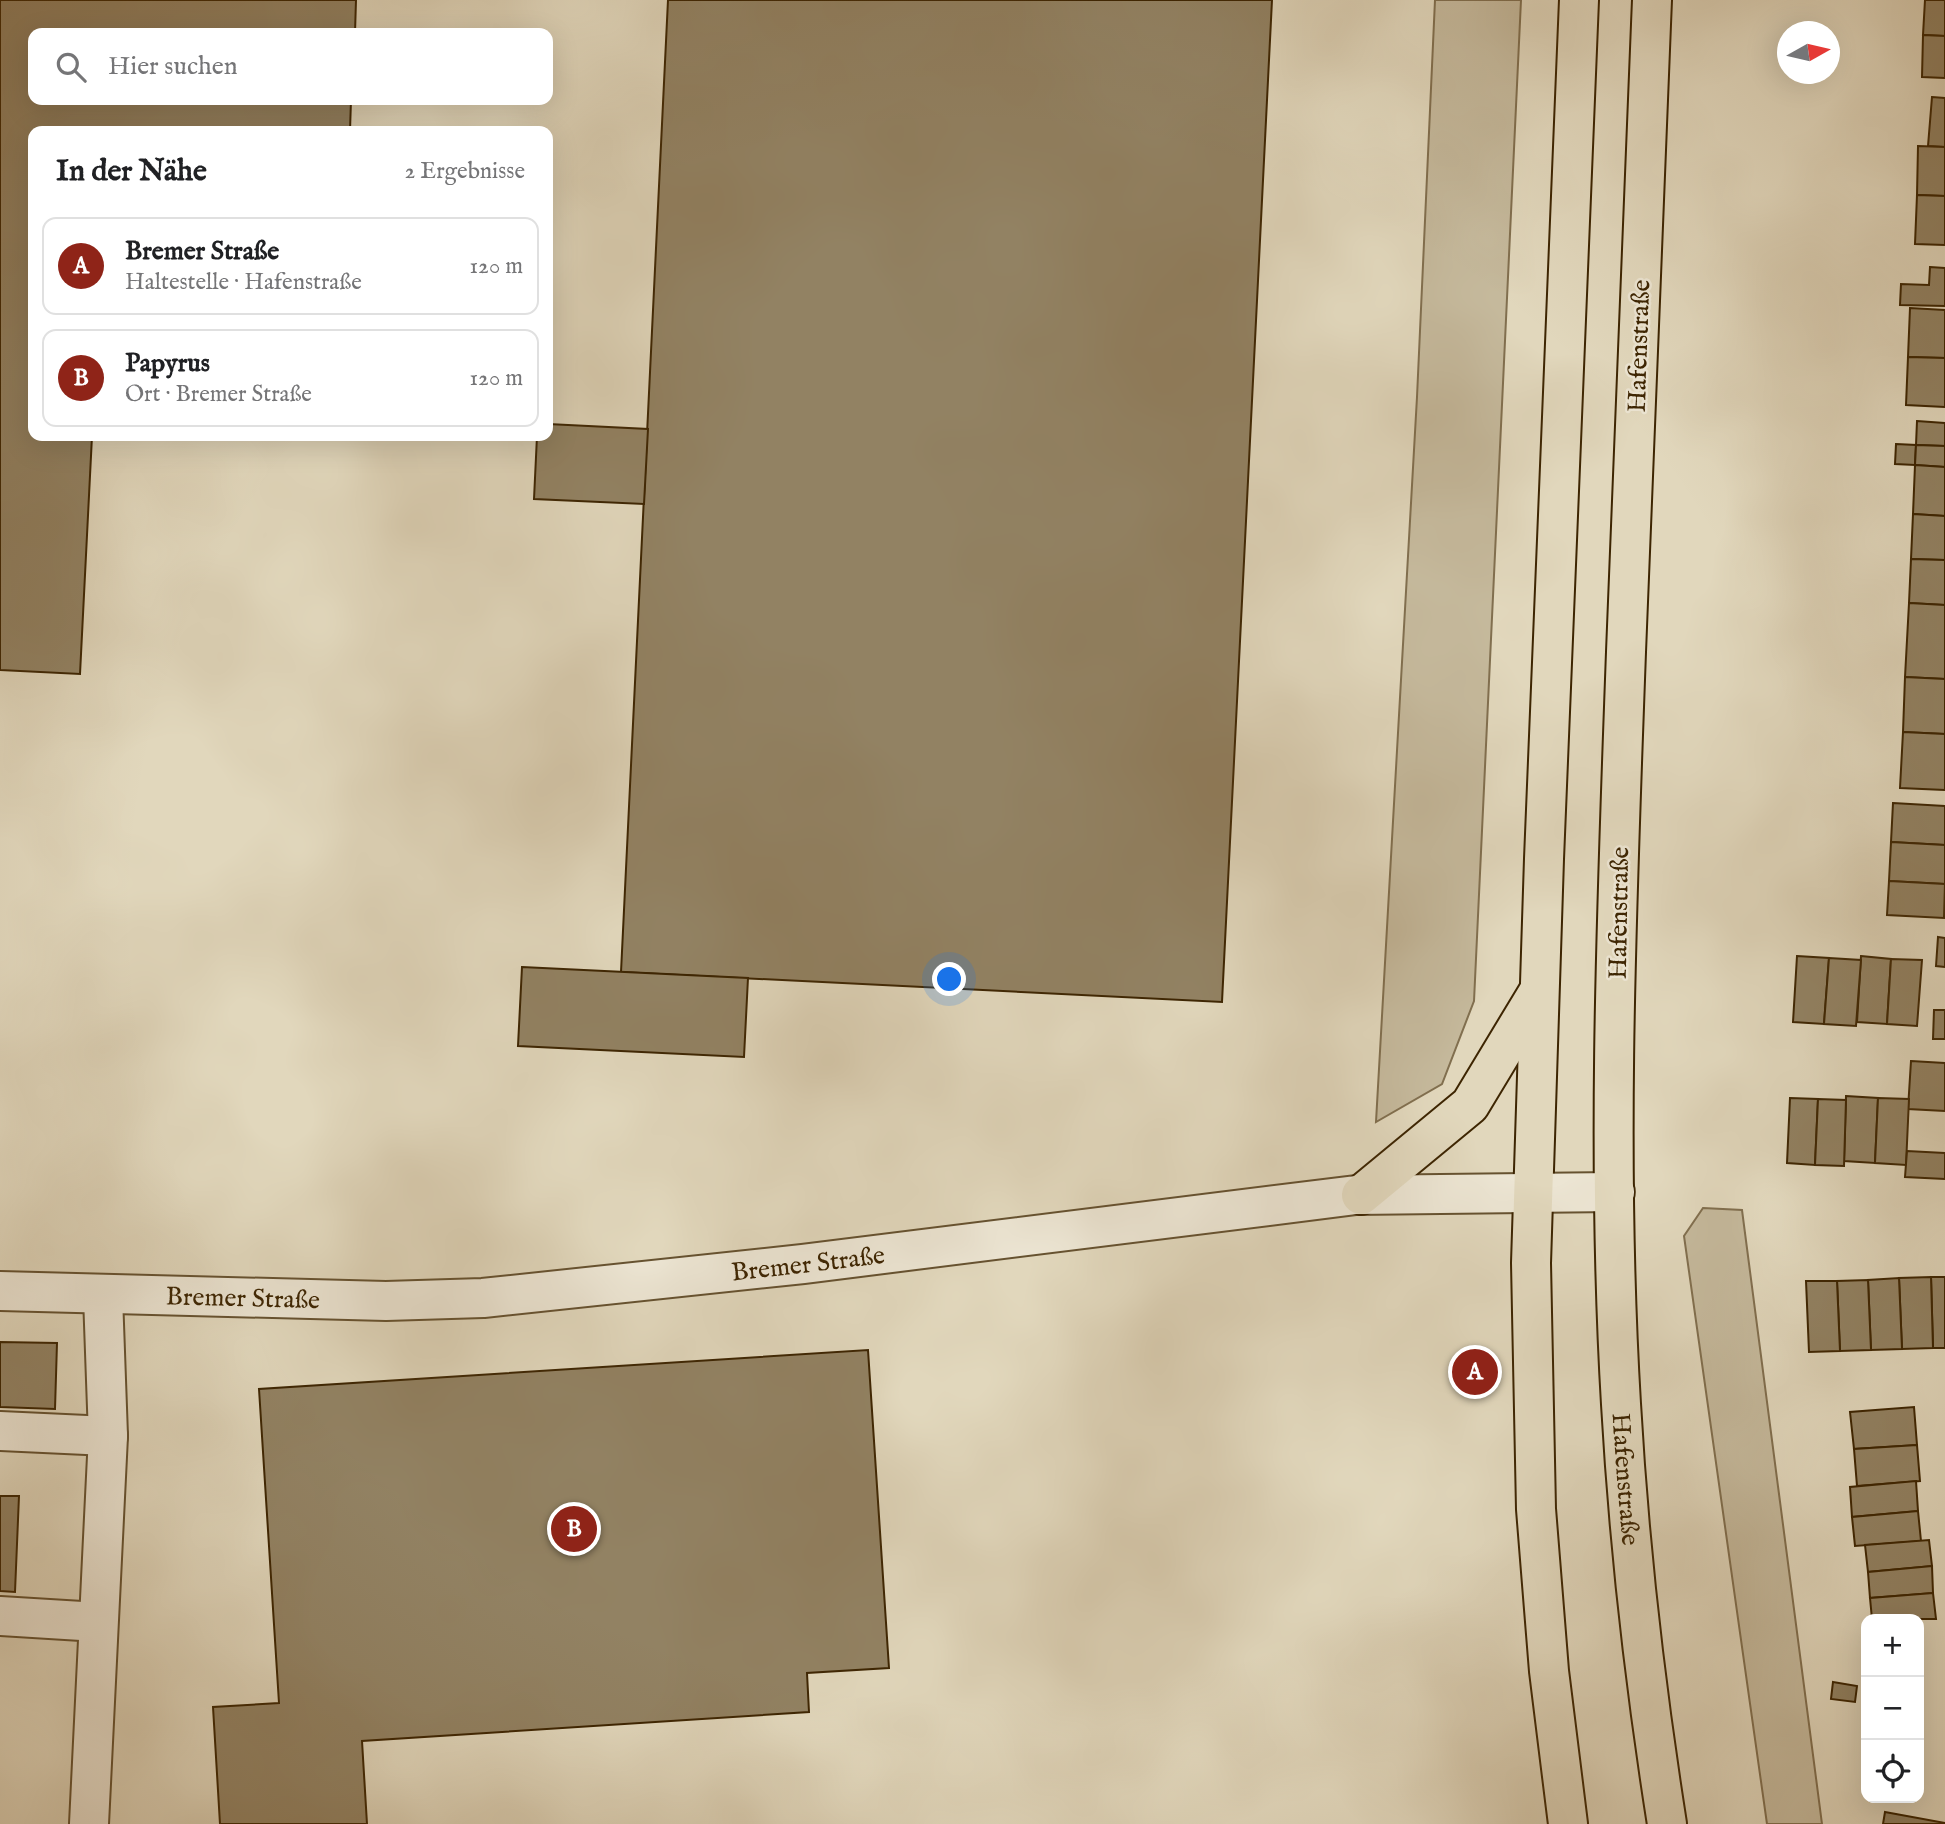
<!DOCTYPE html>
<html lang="de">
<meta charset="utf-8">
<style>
:root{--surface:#fff;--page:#f6f6f6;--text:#202124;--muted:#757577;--line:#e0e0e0;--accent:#8f2418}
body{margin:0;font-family:"IM FELL English",serif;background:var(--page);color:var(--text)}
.controls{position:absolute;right:21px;bottom:21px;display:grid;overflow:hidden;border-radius:14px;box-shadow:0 7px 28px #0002}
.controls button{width:63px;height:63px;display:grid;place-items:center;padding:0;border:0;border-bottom:2px solid var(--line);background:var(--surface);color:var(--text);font:35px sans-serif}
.compass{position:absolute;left:1777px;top:21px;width:63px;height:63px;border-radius:50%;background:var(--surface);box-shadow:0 7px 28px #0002;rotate:82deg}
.you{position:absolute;left:950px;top:980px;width:24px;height:24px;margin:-18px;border:5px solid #fff;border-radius:50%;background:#1a73e8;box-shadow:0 0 0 10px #1a73e833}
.badge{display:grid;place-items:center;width:46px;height:46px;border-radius:50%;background:var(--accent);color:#fff;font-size:23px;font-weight:700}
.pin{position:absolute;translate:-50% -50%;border:4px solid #fff;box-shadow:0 2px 7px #0006}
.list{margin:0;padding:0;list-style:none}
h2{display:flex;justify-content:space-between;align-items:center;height:91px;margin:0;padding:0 28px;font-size:30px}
h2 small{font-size:23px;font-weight:400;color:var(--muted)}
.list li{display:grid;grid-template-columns:46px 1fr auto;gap:21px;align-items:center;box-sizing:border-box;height:98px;margin:0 14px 14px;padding:0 14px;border:2px solid var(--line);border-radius:14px}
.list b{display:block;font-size:26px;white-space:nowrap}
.list p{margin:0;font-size:23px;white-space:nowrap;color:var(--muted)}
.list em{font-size:23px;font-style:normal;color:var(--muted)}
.icon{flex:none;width:38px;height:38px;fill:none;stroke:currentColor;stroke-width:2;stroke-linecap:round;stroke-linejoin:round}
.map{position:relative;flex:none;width:1945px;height:1824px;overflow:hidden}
.search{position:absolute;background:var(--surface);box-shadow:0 7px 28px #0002;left:28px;top:28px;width:525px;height:77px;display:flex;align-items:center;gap:18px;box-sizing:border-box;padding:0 24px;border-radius:14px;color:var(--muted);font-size:26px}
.panel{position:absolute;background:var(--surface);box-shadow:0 7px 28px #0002;left:28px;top:126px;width:525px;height:315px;border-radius:14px}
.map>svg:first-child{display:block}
.green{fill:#c5b99c;stroke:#816f4f;stroke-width:2}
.building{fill:#928263;stroke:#3d2502;stroke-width:2}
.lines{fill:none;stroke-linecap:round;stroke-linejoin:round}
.minor-casing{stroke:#665230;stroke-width:42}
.major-casing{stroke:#3d2502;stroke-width:42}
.minor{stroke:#ece5d3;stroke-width:38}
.major{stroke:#e1d7bc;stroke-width:38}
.labels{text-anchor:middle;stroke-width:5;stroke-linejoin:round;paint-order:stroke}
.street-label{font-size:26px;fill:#3d2502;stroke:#ece5d3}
</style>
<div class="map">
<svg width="1945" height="1824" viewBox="0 0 1945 1824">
<rect width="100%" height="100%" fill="#e1d7bc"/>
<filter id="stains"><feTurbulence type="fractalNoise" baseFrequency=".00286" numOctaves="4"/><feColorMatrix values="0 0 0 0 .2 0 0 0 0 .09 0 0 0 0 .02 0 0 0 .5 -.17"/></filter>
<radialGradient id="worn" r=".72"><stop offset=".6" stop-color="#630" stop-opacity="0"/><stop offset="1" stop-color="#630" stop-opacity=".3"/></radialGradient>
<g class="green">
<path d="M1435 0H1521L1474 1001 1442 1084 1376 1122 1417 397Z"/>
<path d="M1703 1208 1742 1210 1822 1824H1767L1684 1236Z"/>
</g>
<g class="building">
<path d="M0 0H356L355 33H33V100H351L350 131H33V436H92L80 674 0 670Z"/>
<path d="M668 0H1272L1222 1002 621 972Z"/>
<path d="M1925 0H1945V36L1923 35Z"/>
<path d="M1923 35 1945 36V78L1922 77Z"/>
<path d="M1932 97 1945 98V147L1928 146Z"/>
<path d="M1918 146 1945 147V196L1917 195Z"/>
<path d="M1917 195 1945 196V245L1915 244Z"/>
<path d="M1930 267 1945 268V306L1900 305 1901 284 1929 285Z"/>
<path d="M1910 308 1945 310V358L1908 357Z"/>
<path d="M1908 357 1945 358V407L1906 405Z"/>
<path d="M1917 421 1945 423V446L1916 445Z"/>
<path d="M548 424 648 429 644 504 534 499 537 436H548Z"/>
<path d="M1896 444 1916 445 1915 465 1895 464Z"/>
<path d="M1916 445 1945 446V467L1915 465Z"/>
<path d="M1915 465 1945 467V516L1913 514Z"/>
<path d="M1913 514 1945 516V560L1911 559Z"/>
<path d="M1911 559 1945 560V605L1909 603Z"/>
<path d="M1909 603 1945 605V679L1905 677Z"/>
<path d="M1905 677 1945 679V734L1903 732Z"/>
<path d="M1903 732 1945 734V790L1900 788Z"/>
<path d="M1893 803 1945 806V845L1891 842Z"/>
<path d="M1891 842 1945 845V884L1889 881Z"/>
<path d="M1889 881 1945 884 1944 918 1887 915Z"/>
<path d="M1938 937 1945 938V967L1936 966Z"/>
<path d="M1797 956 1829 958 1824 1024 1793 1022Z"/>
<path d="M1861 956 1891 959 1887 1024 1857 1022Z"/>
<path d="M1829 958 1861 960 1856 1026 1824 1024Z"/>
<path d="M1891 959 1922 960 1917 1026 1887 1024Z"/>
<path d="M522 967 748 978 744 1057 518 1046Z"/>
<path d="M1934 1010H1945V1039H1933Z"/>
<path d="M1911 1061 1945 1063V1111L1908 1109Z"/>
<path d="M1846 1096 1878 1098 1875 1163 1844 1161Z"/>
<path d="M1790 1098 1818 1099 1815 1165 1787 1163Z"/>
<path d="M1878 1098 1909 1099 1906 1165 1875 1163Z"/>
<path d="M1818 1099 1846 1100 1844 1166 1815 1165Z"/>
<path d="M1907 1151 1945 1153V1179L1905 1177Z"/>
<path d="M1931 1277H1945V1348H1933Z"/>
<path d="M1931 1277 1933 1348 1902 1349 1899 1278Z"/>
<path d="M1899 1278 1902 1349 1871 1350 1868 1280Z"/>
<path d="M1868 1280 1871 1350 1840 1351 1837 1281Z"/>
<path d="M1806 1281H1837L1840 1351 1809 1352Z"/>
<path d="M0 1342 57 1343 55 1409 0 1407Z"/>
<path d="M868 1350 889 1668 807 1673 809 1712 362 1741 367 1824H220L213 1707 279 1703 259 1389Z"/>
<path d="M1914 1407 1917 1445 1854 1449 1850 1412Z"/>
<path d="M1917 1445 1920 1481 1857 1486 1854 1449Z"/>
<path d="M1916 1481 1918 1511 1852 1517 1850 1487Z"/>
<path d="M0 1496H19L15 1592 0 1591Z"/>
<path d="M1918 1511 1921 1541 1855 1546 1852 1517Z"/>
<path d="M1929 1540 1932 1566 1868 1572 1865 1545Z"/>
<path d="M1932 1566 1933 1593 1870 1598 1868 1572Z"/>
<path d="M1933 1593 1936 1619H1872L1870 1598Z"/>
<path d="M1833 1682 1857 1686 1855 1702 1831 1699Z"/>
<path d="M1885 1812 1945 1823V1824H1883Z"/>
</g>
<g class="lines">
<defs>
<g id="minor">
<path id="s1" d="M0 1291 386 1301 483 1298 803 1264 1356 1195 1615 1192"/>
<path d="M0 1431 108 1436"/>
<path d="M0 1616 98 1622"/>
<path d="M89 1824 108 1436 103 1296"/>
</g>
<g id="major">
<path id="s2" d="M1652 0C1643 217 1635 434 1626 652 1617 902 1606 1154 1621 1404 1629 1545 1645 1685 1667 1824"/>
<path d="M1361 1195 1470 1105 1537 994"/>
<path d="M1568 1824 1549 1671 1536 1509 1531 1263 1544 859 1579 0"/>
</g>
</defs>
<use href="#minor" class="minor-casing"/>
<use href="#major" class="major-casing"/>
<use href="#minor" class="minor"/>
<use href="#major" class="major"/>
</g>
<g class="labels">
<g class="street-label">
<text transform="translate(1638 346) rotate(-88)" y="9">Hafenstraße</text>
<text transform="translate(1618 913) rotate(-89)" y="9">Hafenstraße</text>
<text dy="9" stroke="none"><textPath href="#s1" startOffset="810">Bremer Straße</textPath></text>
<text dy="9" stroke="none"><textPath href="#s1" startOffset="243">Bremer Straße</textPath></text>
<text dy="9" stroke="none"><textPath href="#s2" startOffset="1480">Hafenstraße</textPath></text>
</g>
</g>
<rect width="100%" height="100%" filter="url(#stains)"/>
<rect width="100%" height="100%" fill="url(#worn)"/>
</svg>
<div class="controls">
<button>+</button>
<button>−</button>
<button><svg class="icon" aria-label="locate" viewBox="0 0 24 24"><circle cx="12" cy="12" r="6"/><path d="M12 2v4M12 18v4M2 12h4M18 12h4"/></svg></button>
</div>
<svg class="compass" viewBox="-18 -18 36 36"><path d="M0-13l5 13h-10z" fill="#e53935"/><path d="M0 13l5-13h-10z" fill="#757577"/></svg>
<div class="you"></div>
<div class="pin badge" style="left:1475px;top:1372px">A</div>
<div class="pin badge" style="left:574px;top:1529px">B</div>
<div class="search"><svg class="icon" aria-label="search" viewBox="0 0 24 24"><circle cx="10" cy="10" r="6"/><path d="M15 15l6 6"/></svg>Hier suchen</div>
<section class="panel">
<h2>In der Nähe<small>2 Ergebnisse</small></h2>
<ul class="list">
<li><span class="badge">A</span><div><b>Bremer Straße</b><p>Haltestelle · Hafenstraße</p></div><em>120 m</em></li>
<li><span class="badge">B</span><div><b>Papyrus</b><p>Ort · Bremer Straße</p></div><em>120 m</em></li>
</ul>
</section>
</div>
